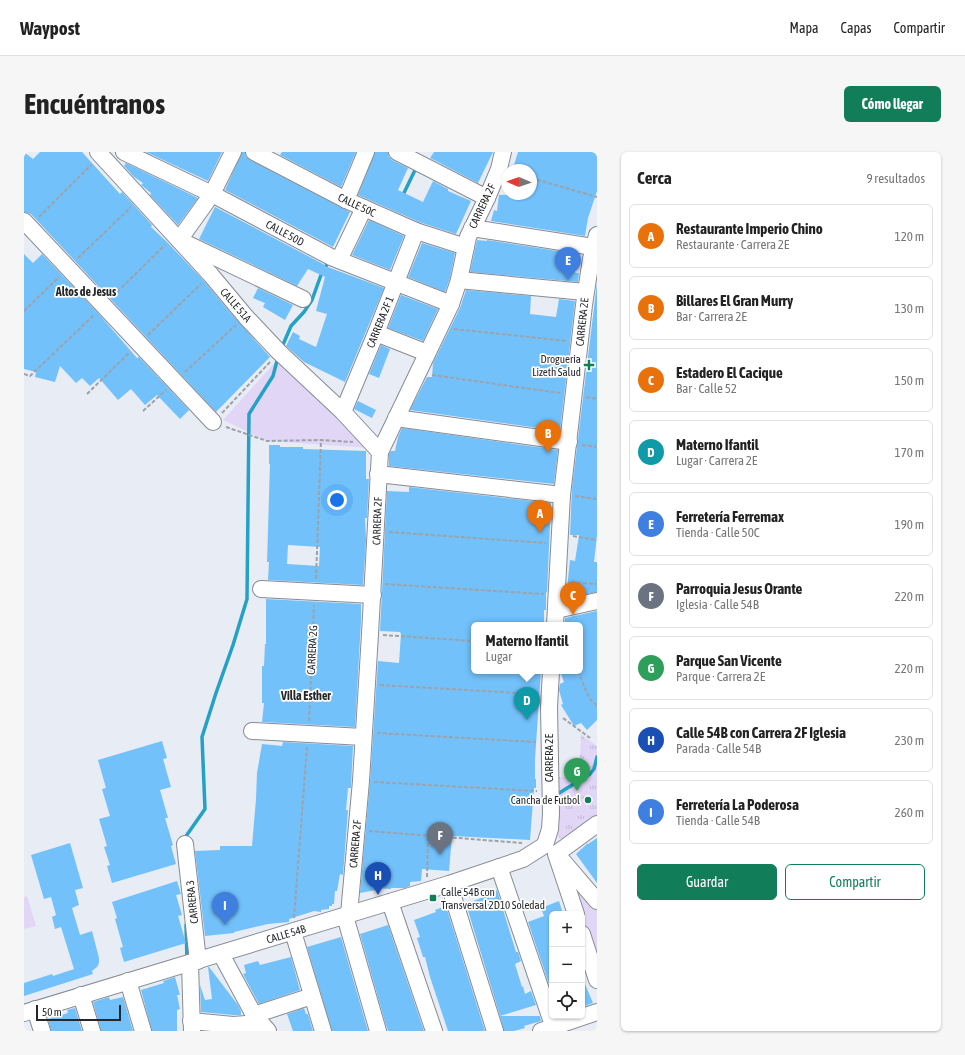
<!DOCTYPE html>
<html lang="es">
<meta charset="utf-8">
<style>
:root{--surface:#fff;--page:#f6f6f6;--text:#222;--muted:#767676;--line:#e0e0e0;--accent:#127e59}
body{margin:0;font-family:"Asap Condensed",sans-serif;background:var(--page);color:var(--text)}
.controls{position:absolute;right:12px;bottom:12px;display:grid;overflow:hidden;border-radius:6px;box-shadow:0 1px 3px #0004}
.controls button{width:36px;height:36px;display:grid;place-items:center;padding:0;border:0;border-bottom:1px solid var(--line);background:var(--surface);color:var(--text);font:20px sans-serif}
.compass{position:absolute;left:477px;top:12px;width:36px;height:36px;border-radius:50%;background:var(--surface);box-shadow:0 1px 3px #0004;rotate:272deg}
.scale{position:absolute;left:12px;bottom:10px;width:85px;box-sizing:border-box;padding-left:4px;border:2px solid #25272a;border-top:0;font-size:11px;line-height:14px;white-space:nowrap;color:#25272a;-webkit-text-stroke:3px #fff;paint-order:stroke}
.you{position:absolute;left:313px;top:348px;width:14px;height:14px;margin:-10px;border:3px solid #fff;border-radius:50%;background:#1a73e8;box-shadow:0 0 0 6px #1a73e833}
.badge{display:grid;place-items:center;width:26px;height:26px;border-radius:50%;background:var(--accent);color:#fff;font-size:13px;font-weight:700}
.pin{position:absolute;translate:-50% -33px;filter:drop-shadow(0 1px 2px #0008)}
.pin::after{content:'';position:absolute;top:21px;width:14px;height:12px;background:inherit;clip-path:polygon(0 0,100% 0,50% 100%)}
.popup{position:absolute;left:447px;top:470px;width:112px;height:52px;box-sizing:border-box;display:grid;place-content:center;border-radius:6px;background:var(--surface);filter:drop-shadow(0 1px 3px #0005);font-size:13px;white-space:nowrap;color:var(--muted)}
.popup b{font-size:15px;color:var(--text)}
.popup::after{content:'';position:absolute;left:50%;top:100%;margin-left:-8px;border:8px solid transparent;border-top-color:var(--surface)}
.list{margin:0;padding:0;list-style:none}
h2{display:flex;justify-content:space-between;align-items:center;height:52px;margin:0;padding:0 16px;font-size:17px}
h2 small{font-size:13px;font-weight:400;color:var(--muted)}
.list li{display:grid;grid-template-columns:26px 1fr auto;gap:12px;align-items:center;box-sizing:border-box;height:64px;margin:0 8px 8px;padding:0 8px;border:1px solid var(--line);border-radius:6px}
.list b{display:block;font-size:15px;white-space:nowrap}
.list p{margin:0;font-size:13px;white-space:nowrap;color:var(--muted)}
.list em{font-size:13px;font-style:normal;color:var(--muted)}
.actions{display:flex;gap:8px;padding:12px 16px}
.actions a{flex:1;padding:9px 0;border:1px solid var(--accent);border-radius:6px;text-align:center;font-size:14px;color:var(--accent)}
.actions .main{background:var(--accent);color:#fff}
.icon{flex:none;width:22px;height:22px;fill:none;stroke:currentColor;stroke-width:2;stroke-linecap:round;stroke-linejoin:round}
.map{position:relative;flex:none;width:573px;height:879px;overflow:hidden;border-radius:6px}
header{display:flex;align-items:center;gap:24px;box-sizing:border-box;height:56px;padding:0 20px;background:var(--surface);border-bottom:1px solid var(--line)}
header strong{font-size:19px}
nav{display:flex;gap:22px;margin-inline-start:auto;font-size:14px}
.intro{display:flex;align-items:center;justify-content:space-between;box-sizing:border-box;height:96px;padding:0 24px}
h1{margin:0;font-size:28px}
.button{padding:10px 18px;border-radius:6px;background:var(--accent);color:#fff;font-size:14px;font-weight:700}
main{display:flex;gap:24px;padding:0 24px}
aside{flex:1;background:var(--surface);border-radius:6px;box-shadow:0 1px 3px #0004}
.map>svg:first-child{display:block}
.grass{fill:#e1d6f6}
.park{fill:url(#park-tufts)}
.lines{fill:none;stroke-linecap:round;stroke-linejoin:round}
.stream{stroke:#24a1c4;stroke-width:3.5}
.building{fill:#72c1fb;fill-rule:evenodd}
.minor-casing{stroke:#878b93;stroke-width:18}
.path{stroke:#9ea2a8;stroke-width:2;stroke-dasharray:4 2;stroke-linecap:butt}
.minor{stroke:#fff;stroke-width:16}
.poi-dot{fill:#127e59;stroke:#fff;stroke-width:1.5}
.labels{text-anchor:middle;stroke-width:3.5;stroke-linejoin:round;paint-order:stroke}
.street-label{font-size:11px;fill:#25272a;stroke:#fff}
.poi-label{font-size:11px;fill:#25272a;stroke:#fff;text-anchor:end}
.neighbourhood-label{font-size:12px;font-weight:bold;fill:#25272a;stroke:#fff}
</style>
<header>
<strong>Waypost</strong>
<nav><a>Mapa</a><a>Capas</a><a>Compartir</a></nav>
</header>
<div class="intro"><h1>Encuéntranos</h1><a class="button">Cómo llegar</a></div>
<main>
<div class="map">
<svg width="573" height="879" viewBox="0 0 573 879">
<defs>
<pattern id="park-tufts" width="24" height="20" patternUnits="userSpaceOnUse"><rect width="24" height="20" fill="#e1d6f6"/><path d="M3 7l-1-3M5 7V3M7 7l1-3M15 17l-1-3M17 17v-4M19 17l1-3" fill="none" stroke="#c1b8d3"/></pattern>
</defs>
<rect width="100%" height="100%" fill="#e8ecf4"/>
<g class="grass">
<path d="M253 208 347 296 243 289 199 268Z"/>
<path d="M543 722 573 755V811Z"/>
<path d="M3 744 12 774 0 777V745Z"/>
</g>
<path class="park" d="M557 583 573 594V669L542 693 529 678 532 625H555Z"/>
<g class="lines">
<g class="stream">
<path d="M378 45 393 14"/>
<path d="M258 195 267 174 280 160 288 148 297 123 305 109"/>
<path d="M532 643 566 622 570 617 573 605"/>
<path d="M160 687 181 657 178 585 192 541 209 493 223 447 225 262 249 224 254 205"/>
<path d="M162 773 163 807"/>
</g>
</g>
<g class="building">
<path d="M0 0 9 7 16 0H58L96 42 98 40 128 73 127 75 144 91 180 129 205 159 204 158 246 205 192 260 7 62 0 60Z"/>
<path d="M122 0H198L184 29Z"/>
<path d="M218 0H221L222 5 226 8 326 60 309 95 201 38Z"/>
<path d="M258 0H332L317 35 256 3Z"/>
<path d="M351 0H364L365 5 368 8 384 16 374 38 399 50 409 29 424 37V39L447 49 432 82 395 70 334 43Z"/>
<path d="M410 0H469L454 31 406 6Z"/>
<path d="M494 0H573V39L564 66 561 84 467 69 470 58 473 59 475 43 507 42V18H494L489 16Z"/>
<path d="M102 11 174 46 154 73 126 43 127 41 117 33 119 31 110 25 100 14Z"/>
<path d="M191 55 301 113V114L360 136 321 230 280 210 262 194 269 180 276 184 275 187 292 195 303 162 292 159 301 125 284 117 273 134 175 87Z"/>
<path d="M345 68 380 84 366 118 328 103Z"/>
<path d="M453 88 463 89V88L553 102 551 121H555L554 130 446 120Z"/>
<path d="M398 91 431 101 426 126 421 140 384 125Z"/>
<path d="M0 102 9 111 18 102 74 161 113 206 115 205 165 258 156 267 133 243 121 253 107 237 94 248 75 226 66 234 58 226 52 231 36 214 31 230 11 225 12 220 0 217Z"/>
<path d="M573 131V383L570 410H573V440L542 446 546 408 551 409 555 383H546L548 336Z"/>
<path d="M234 136 269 153 261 168 239 155 241 151 229 146Z"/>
<path d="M442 138 507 144 506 162 532 165 535 147 551 149 536 279 386 258 403 225H408L409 211 436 156Z"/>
<path d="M377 143 414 157 399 189 364 176Z"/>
<path d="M357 193 366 197 355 226 345 222Z"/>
<path d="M334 249 352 258 348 266 330 257Z"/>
<path d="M378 276 534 298 530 332 365 314V302L367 299H371L374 285Z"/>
<path d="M245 293H256V295H279V297L342 299V327H345L343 366H341L342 388 339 433 244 428 245 410H243L246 312H245ZM264 393 296 395 295 414 263 412Z"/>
<path d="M385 335 527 351 523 441 522 440V458H520V473H450V519H517L511 607V627H512V636H510L506 688 428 684 425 719 398 717 397 729 386 730V734L381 736H367V737L352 736V738L336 741 346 630 354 509 375 511 377 482 376 480 356 479 363 339 385 340Z"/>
<path d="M242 447 337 452V469L331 575 238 570 240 551H238V514H240L241 492H242Z"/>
<path d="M573 459V568L563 578 557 571 550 574 537 553 539 552 535 538 536 532 540 530 536 519H556V473H541V466Z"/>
<path d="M138 589 143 606 139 607 147 635 136 638 144 666H141L149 693 147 694 152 712 88 731 83 714 86 713 80 695 83 694 75 667 86 664 78 637 82 636 74 608Z"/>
<path d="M259 590 329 594 327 636H324L322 658H324L319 723 316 722 313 739H311L310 752H308V754H305V757L297 758V760L290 759 265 767V770L244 772 210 780V781L181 784 171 699 196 698V694H228L232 647 233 621 238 592 258 594Z"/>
<path d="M573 686V731L552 702 564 691V692Z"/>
<path d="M46 691 59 736 51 738 55 753 48 756 56 783 68 779 75 806V811L73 815 68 819 69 822 0 844V831L28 822 29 824 50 817 37 775 31 777 28 765 32 763 27 745 20 747 7 703Z"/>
<path d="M153 729 157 742 152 743 158 763 154 764 162 791 100 810 96 796 99 795 91 767 93 766 88 750Z"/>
<path d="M473 738 492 800H494L497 809 491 812 498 835 499 834 501 842 507 839 512 853 476 864 442 752 462 744V743Z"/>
<path d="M535 749 539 762H528V783H525L528 793V841L504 770 520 764 517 756Z"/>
<path d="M422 754 461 879H424L406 825 401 805H399L393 786 396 785 390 768 412 760 411 758Z"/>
<path d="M364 773 400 879H364L361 870 336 782Z"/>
<path d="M317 785 344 879H308L283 795Z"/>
<path d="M267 805 276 838 235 852 221 826 219 822 222 821 220 813 234 809 236 813Z"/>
<path d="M184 815H185L214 853 217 859V863H209L177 860 176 833 181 848 188 847Z"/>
<path d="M151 825 156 843H153L156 857 153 858V879H128L117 838 140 831 139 829Z"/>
<path d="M558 825 569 851 558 855Z"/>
<path d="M85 845 86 848 99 845 109 879H77L69 850Z"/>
<path d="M51 856 58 879H27L24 867 44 861 43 858Z"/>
<path d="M280 856 282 862H284L289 879H269L263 862Z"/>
<path d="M476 864H516L517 869 500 874 501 876 490 879H480Z"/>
</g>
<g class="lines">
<defs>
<g id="minor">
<path d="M74 0 187 123 222 165 255 200 319 260 356 300"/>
<path d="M100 0 188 42 307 105 427 152"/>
<path d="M209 0 188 42 155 88 279 147"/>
<path d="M230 0 322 48 392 79 442 95"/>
<path d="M373 0 463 46"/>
<path d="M322 48 342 0"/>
<path d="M0 69 189 270"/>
<path d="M448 76 569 95"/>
<path d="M315 108 340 56"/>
<path d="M435 128 561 140"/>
<path d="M352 181 403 201"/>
<path d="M319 260 352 181 392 79"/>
<path d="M372 266 545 290"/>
<path d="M354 322 538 343"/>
<path d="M237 437 349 443"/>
<path d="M532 458 573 449"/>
<path d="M531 473 538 343 560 153 567 107 573 83"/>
<path d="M228 579 339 585"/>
<path d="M161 692 174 809"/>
<path d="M521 693 526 677 527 661 525 555 527 519"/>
<path d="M537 707 573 749"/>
<path d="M475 715 531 879"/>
<path d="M425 732 471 879"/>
<path d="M366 750 410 879"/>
<path d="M325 762 337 629 346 482 356 300 427 152 435 128 444 85 463 46 475 17 479 0"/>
<path d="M552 762 532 702 573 672"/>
<path d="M321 764 354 879"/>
<path d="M269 780 299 879"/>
<path d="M558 782 573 828"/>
<path d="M197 802 230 863 244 879"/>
<path d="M166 811 168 879"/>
<path d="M104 829 119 879"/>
<path d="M57 843 68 879"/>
<path d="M11 857 18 879"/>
<path d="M0 861 425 732 499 707 521 693"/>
<path d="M230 863 288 844"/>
<path d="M167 869 209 873 236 871"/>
<path d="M517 879 573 860"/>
</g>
</defs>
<use href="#minor" class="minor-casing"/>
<g class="path">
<path d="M507 26 573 45"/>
<path d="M15 65 67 13"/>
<path d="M54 106 107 55"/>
<path d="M89 144 141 93"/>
<path d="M0 159 35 125"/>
<path d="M430 177 543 189"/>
<path d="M124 183 177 132"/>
<path d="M161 220 212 173"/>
<path d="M0 222 6 224 70 163"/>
<path d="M408 223 536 241"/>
<path d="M63 242 106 200"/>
<path d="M562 245 573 247"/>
<path d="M119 259 142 238"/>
<path d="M198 261 247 209"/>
<path d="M202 275 243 289 297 288 329 290"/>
<path d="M558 293 573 295"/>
<path d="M551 344 573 347"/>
<path d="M365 380 522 391"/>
<path d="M549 384 573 388"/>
<path d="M292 427 297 288"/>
<path d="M547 430 573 432"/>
<path d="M361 432 520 442"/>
<path d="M359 483 450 489"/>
<path d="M554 519 565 546 573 554"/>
<path d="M356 533 513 542"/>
<path d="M539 566 566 586"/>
<path d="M285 569 290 453"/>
<path d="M353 581 512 590"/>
<path d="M350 630 513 639"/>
<path d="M345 679 498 691"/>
<path d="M403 725 404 684"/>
<path d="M270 766 283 595"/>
</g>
<use href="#minor" class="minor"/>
</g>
<g class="poi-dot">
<path d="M563 207h4v4h4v4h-4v4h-4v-4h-4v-4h4z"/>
<circle cx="564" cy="648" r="4"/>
<rect x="405" y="742" width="8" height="8" rx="2"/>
</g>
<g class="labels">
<g class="street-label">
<text transform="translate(333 53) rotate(25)" y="4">CALLE 50C</text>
<text transform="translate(458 54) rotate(-65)" y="4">CARRERA 2F</text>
<text transform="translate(261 81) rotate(28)" y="4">CALLE 50D</text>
<text transform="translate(212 153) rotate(49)" y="4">CALLE 51A</text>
<text transform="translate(356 170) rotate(-68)" y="4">CARRERA 2F 1</text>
<text transform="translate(558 170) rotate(-84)" y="4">CARRERA 2E</text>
<text transform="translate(353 369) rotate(-88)" y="4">CARRERA 2F</text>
<text transform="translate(288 498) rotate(-87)" y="4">CARRERA 2G</text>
<text transform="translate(525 606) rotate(-90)" y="4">CARRERA 2E</text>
<text transform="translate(331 692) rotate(-85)" y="4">CARRERA 2F</text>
<text transform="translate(168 750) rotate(-96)" y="4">CARRERA 3</text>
<text transform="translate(262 782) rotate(-17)" y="4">CALLE 54B</text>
</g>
<g class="poi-label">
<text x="557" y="211">Droguería<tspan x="557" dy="13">Lizeth Salud</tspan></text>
<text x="556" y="652">Cancha de Futbol</text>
<text x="417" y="744" text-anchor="start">Calle 54B con<tspan x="417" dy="13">Transversal 2D10 Soledad</tspan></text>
</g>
<g class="neighbourhood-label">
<text x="62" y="144">Altos de Jesus</text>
<text x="282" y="548">Villa Esther</text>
</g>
</g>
</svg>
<div class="controls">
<button>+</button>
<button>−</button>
<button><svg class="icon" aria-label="locate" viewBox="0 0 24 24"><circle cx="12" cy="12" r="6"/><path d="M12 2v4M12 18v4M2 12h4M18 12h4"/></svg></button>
</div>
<svg class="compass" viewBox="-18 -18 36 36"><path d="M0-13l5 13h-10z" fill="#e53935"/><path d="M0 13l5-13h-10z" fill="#767676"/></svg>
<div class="scale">50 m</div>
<div class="you"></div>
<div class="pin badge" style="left:516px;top:381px;background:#e8710a">A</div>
<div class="pin badge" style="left:524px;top:301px;background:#e8710a">B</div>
<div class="pin badge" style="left:549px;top:463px;background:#e8710a">C</div>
<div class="pin badge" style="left:503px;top:568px;background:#0f9aa8">D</div>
<div class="popup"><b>Materno Ifantil</b>Lugar</div>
<div class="pin badge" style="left:544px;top:128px;background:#3f7fe0">E</div>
<div class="pin badge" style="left:416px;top:703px;background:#6b7280">F</div>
<div class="pin badge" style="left:553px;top:639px;background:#2e9e5b">G</div>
<div class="pin badge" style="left:354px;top:743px;background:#1a4fb4">H</div>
<div class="pin badge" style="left:201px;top:773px;background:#3f7fe0">I</div>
</div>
<aside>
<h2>Cerca<small>9 resultados</small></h2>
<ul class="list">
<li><span class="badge" style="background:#e8710a">A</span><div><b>Restaurante Imperio Chino</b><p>Restaurante · Carrera 2E</p></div><em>120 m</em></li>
<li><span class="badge" style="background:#e8710a">B</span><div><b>Billares El Gran Murry</b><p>Bar · Carrera 2E</p></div><em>130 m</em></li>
<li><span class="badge" style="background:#e8710a">C</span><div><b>Estadero El Cacique</b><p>Bar · Calle 52</p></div><em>150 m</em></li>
<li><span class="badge" style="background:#0f9aa8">D</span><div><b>Materno Ifantil</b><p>Lugar · Carrera 2E</p></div><em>170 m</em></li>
<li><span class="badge" style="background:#3f7fe0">E</span><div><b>Ferretería Ferremax</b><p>Tienda · Calle 50C</p></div><em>190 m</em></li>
<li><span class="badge" style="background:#6b7280">F</span><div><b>Parroquia Jesus Orante</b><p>Iglesia · Calle 54B</p></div><em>220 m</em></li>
<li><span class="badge" style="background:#2e9e5b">G</span><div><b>Parque San Vicente</b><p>Parque · Carrera 2E</p></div><em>220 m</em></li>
<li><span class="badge" style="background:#1a4fb4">H</span><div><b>Calle 54B con Carrera 2F Iglesia</b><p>Parada · Calle 54B</p></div><em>230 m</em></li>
<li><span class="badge" style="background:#3f7fe0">I</span><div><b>Ferretería La Poderosa</b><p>Tienda · Calle 54B</p></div><em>260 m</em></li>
</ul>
<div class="actions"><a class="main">Guardar</a><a>Compartir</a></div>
</aside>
</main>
